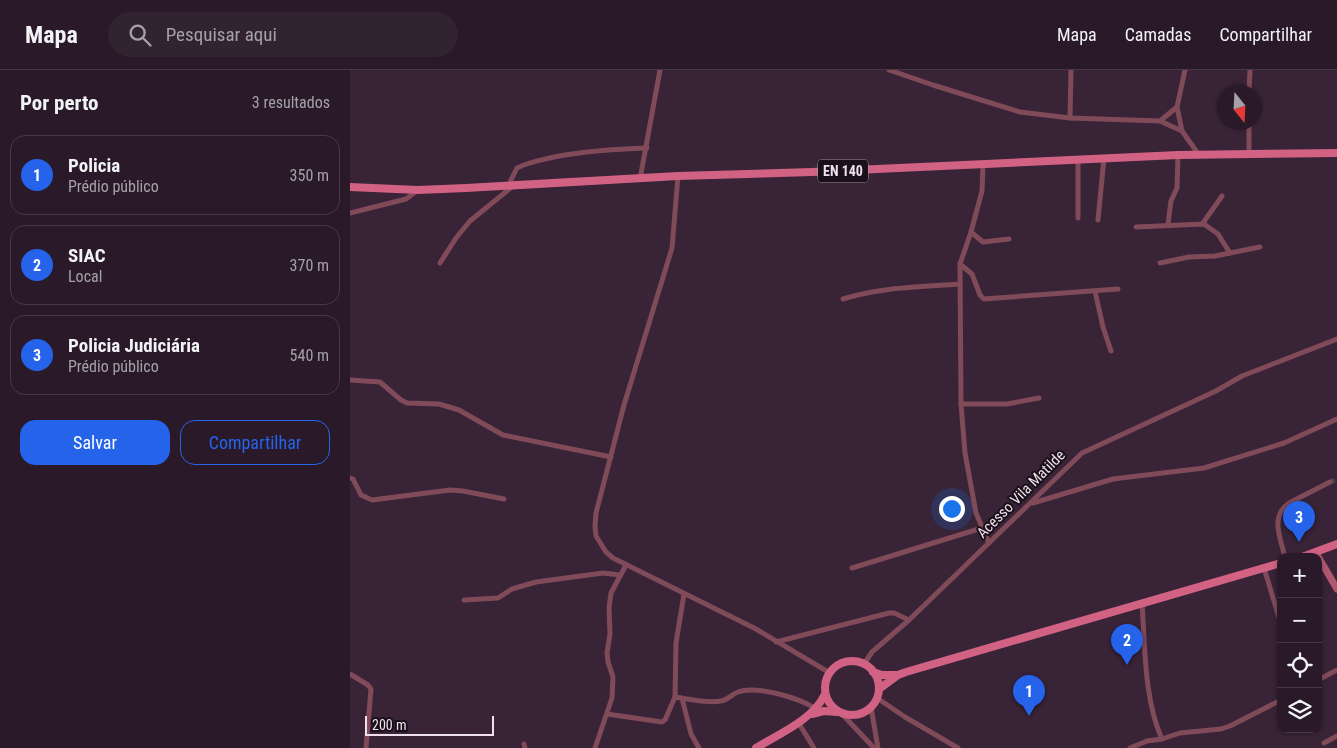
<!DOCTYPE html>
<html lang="pt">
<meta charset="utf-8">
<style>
:root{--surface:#2a1a29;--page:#322331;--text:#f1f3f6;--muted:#a5a1a8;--line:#463846;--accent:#2563eb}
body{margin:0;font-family:"Roboto Condensed",sans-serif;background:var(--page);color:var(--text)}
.controls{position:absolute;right:15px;bottom:15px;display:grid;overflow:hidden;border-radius:10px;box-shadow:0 1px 4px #0004}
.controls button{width:45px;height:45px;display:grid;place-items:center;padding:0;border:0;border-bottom:1px solid var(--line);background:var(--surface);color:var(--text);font:25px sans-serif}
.compass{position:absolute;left:867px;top:15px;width:45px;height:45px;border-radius:50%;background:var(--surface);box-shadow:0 1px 4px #0004;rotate:162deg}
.scale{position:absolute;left:15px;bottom:12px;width:129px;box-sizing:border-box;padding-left:5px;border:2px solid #efe0ed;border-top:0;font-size:14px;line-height:18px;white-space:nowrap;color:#efe0ed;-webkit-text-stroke:4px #1a1019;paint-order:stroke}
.you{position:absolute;left:601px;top:438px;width:18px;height:18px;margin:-12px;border:4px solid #fff;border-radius:50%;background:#1a73e8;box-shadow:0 0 0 8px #1a73e833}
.badge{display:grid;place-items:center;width:32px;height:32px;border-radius:50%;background:var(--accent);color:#fff;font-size:16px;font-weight:700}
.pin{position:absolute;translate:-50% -41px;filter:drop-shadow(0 1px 2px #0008)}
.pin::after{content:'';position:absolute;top:26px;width:18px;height:15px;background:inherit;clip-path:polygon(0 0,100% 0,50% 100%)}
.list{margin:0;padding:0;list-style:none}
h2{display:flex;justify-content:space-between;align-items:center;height:65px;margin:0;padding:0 20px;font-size:21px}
h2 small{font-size:16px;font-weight:400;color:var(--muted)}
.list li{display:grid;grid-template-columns:32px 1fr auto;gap:15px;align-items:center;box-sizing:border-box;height:80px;margin:0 10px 10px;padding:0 10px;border:1px solid var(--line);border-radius:15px}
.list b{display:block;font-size:19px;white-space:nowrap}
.list p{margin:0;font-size:16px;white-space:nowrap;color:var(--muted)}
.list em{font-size:16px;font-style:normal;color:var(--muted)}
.actions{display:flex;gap:10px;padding:15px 20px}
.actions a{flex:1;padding:11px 0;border:1px solid var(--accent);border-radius:15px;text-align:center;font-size:18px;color:var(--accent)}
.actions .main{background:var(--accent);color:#fff}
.icon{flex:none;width:28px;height:28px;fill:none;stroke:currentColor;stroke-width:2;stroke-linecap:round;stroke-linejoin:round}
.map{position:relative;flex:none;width:987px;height:678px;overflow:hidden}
header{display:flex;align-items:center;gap:30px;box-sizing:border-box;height:70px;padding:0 25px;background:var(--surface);border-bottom:1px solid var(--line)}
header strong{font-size:24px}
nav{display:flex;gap:28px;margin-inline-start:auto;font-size:18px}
.search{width:350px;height:45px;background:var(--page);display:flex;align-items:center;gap:12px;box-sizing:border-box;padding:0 18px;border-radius:28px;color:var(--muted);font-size:19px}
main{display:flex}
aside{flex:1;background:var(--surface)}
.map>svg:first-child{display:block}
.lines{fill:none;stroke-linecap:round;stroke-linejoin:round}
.street-tunnel{stroke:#533f52;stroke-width:5;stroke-dasharray:5 2.5;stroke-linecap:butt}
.street{stroke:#804a58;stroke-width:5}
.secondary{stroke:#af5870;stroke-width:7}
.primary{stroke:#d26283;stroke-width:8}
.labels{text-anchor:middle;stroke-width:4;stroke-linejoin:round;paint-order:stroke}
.shield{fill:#1a1019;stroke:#afa2ad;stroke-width:1}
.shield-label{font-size:14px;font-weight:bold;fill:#efe0ed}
.street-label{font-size:15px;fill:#efe0ed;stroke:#1a1019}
</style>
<header>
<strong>Mapa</strong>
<div class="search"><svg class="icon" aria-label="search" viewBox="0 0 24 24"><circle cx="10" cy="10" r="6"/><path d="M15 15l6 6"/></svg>Pesquisar aqui</div>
<nav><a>Mapa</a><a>Camadas</a><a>Compartilhar</a></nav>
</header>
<main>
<aside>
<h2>Por perto<small>3 resultados</small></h2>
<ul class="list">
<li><span class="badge">1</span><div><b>Policia</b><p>Prédio público</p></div><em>350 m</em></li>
<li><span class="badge">2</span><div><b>SIAC</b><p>Local</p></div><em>370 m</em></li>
<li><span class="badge">3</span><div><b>Policia Judiciária</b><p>Prédio público</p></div><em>540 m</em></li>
</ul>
<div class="actions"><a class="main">Salvar</a><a>Compartilhar</a></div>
</aside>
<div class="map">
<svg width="987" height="678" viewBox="0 0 987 678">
<rect width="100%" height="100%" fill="#382337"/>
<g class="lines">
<path class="street-tunnel" d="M980 412 987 409"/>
<g class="street">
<path d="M539 0 583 15 670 42 720 48 810 51 832 61 849 85"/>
<path d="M899 22 900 0"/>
<path d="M720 48 721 0"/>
<path d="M810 51 827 37"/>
<path d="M832 61 827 37 835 0"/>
<path d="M899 84V52"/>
<path d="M728 90V148"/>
<path d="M633 94 632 121 621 162 610 194 611 334 615 383 626 443 639 473"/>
<path d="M328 106 322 178 274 335 246 443 245 456 246 466 256 482 263 488 406 559 480 603"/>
<path d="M290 109 310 0"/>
<path d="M158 116 167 98C179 92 192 90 204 87 235 81 265 79 297 78"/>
<path d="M0 143 56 129 68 120"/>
<path d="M748 150 754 88"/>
<path d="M853 153 872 126"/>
<path d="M818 154 821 131 827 118 828 85"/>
<path d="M786 157 854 154 868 164 880 183"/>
<path d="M621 162 633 172 659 169"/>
<path d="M90 193 106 168 120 151 163 116"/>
<path d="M810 193 839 187 865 186 910 177"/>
<path d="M610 194 622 204 630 225 634 229 768 219"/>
<path d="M745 221 753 257 761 281"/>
<path d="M493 229C531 217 571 217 610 214"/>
<path d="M0 310 30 312 51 330 57 333 89 334 109 340 153 365 261 387"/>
<path d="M611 334H657L689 328"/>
<path d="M0 408 3 409 11 425 22 430 100 420 113 421 154 429"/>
<path d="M683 433 763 409 854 398 934 373 987 349"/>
<path d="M935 487C930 468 920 446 939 433L980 412"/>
<path d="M502 498 632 458"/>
<path d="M914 498 931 554"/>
<path d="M114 530 148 528 162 519 186 512 253 503 270 505"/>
<path d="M792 533C795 575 794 630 812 669"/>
<path d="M426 572 539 543H544L559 550"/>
<path d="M514 594 522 582 559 550 732 383 866 321 892 306 987 269"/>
<path d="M0 604 18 615 21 619 16 678"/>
<path d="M968 610 987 600"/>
<path d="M325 627 326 573 334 524"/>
<path d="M332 628 341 664 349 678"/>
<path d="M527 628 555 647 608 678"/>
<path d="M521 637 528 678"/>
<path d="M257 644 312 652 315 650 325 627C339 629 357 634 371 631 378 630 382 624 388 622 406 615 450 628 466 639"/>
<path d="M492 644 524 678"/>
<path d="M448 652 464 678"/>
<path d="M974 673 987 666"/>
<path d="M174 674 175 678"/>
<path d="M245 678 262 628 263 607 258 592 257 583 260 564 259 538 261 523 276 495"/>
<path d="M780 678 797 671 812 669 830 663 871 659 880 656 931 630"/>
</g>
<path class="secondary" d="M966 483 987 519"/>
<g class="primary">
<path d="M0 117 68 120 116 118 328 106 462 102 828 85 987 83"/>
<path d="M952 487 987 474"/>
<circle cx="502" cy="618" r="27"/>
<path d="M523 602 532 605H546"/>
<path d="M529 619 548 605 556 602 931 493"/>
<path d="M462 644 474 641 487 642"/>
<path d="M406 678C429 664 464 649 475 624"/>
</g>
</g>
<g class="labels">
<rect class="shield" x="468" y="89.5" width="50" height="23" rx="4"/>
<g class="shield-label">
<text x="493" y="106">EN 140</text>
</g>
<g class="street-label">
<text transform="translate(671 424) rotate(-45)" y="5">Acesso Vila Matilde</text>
</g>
</g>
</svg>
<div class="controls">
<button>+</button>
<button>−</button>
<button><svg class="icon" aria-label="locate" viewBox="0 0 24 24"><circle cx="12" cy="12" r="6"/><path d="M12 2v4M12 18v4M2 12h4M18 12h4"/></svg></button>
<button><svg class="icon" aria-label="layers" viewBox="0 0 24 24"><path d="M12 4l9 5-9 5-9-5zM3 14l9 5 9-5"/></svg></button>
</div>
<svg class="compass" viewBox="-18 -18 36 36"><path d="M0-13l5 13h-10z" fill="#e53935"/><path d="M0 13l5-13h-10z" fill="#a5a1a8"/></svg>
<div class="scale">200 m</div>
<div class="you"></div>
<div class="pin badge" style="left:679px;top:646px">1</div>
<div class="pin badge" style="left:777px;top:595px">2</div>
<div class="pin badge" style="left:949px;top:472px">3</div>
</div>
</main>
